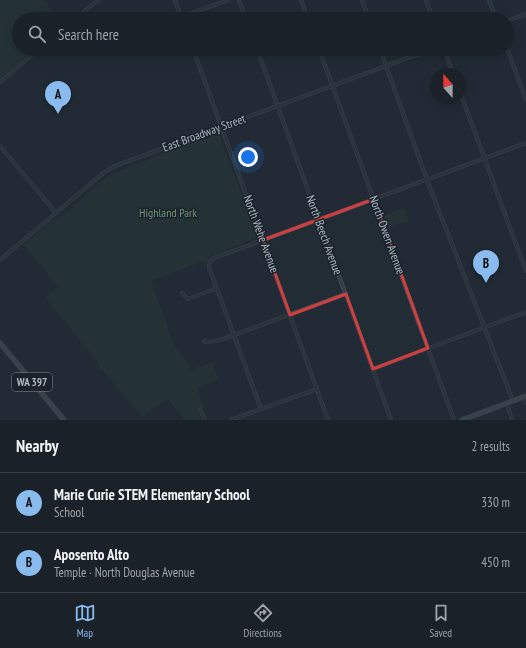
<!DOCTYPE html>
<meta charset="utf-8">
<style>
:root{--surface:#1a2128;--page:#232930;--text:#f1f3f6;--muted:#9fa3a8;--line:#383e45;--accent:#89bbee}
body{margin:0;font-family:"PT Sans Narrow",sans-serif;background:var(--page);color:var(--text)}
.compass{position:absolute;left:430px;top:68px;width:36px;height:36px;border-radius:50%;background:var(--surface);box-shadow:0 2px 10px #0003;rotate:339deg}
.you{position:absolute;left:248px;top:157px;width:14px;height:14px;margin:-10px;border:3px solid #fff;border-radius:50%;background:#1a73e8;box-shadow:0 0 0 6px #1a73e833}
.badge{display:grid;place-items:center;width:26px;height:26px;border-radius:50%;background:var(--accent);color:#111;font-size:13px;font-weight:700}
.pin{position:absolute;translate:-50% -33px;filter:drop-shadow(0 1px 2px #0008)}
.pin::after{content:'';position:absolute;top:21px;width:14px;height:12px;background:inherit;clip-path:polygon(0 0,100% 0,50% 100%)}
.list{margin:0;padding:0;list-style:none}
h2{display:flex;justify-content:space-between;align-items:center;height:52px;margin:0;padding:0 16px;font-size:17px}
h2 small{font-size:13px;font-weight:400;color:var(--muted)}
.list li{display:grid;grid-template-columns:26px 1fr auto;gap:12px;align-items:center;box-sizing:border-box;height:60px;padding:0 16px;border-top:1px solid var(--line)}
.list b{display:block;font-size:15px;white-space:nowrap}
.list p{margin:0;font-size:13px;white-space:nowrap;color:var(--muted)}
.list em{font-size:13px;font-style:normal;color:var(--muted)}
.icon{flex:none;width:22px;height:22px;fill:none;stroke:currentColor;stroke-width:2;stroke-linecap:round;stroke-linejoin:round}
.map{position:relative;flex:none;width:526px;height:420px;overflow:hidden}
.search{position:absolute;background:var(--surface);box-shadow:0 2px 10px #0003;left:12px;right:12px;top:12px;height:44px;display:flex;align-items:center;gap:10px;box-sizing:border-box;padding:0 14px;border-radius:22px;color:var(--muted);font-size:15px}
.sheet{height:172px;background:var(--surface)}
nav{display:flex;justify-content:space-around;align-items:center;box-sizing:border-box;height:56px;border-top:1px solid var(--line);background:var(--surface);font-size:11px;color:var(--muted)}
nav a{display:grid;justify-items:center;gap:2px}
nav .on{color:var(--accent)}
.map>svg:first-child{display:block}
.green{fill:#273a38}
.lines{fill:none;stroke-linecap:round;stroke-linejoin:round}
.street-casing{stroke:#525c64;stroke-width:4}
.primary-casing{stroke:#3e4750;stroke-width:6}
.street{stroke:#353e46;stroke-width:3}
.primary{stroke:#535d66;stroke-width:5}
.marked{fill:none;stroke:#d03e3f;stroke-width:3;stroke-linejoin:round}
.labels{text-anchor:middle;stroke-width:3;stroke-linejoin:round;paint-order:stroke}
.shield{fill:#1a232b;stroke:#828c95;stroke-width:1}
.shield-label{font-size:11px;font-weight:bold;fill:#afb9c3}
.street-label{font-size:12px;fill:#afb9c3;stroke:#1a232b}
.park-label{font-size:12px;fill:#709675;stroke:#1a232b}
</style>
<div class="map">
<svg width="526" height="420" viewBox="0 0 526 420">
<rect width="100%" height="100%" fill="#222c35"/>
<g class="green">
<path d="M0 0H43L59 19H19V49H35L0 78V49L1 48 0 47Z"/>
<path d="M216 134 219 135 256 235 255 238 211 256 209 257 206 262H201L151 281 175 348 189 364 191 370 212 362 218 379 197 388 204 408 197 410 201 420H185L168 399 160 403 143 417 97 364 98 362 45 297 58 286 24 245 53 220 55 219 57 220 109 175 134 165Z"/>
<path d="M404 208 409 221 388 228 384 216Z"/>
</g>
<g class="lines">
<defs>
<g id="street">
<path d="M175 0 181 17"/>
<path d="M239 0 246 19"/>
<path d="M301 0 308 19"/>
<path d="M362 0 369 19"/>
<path d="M426 0 433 19"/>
<path d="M489 0 496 19"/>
<path d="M181 17 228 0"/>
<path d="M75 19 98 0"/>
<path d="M507 21 526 14"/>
<path d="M507 48 526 100"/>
<path d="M193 49 328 420"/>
<path d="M257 49 391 420"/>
<path d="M319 49 454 420"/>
<path d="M380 49 427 180 513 401"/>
<path d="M444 49 453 74"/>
<path d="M0 82 39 49"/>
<path d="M460 92 526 271"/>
<path d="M0 146 56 213"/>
<path d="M0 260 95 180 102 174 115 166 432 49"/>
<path d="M182 293 188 299 217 288"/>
<path d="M204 341 209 342 223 339 346 294"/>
<path d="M373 369 526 312"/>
<path d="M523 398 526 403"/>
<path d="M507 404 512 420"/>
<path d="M261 409 209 267 210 261 214 258 526 143"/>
<path d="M200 410 205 420"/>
<path d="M231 420 317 389"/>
</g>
<g id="primary">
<path d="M0 343 64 420"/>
<path d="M462 420 526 396"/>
</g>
</defs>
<use href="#street" class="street-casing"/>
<use href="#primary" class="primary-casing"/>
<use href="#street" class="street"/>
<use href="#primary" class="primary"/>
</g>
<path d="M0 0H526V420H0ZM374 199 428 348 373 369 346 294 290 315 263 240Z" fill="#222c35" fill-opacity=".55" fill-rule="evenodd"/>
<path class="marked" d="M374 199 428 348 373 369 346 294 290 315 263 240Z"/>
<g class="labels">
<rect class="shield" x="12" y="373" width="40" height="18" rx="3"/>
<g class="shield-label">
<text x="32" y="386">WA 397</text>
</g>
<g class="street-label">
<text transform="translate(204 133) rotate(-20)" y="4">East Broadway Street</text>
<text transform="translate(261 234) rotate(70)" y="4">North Wehe Avenue</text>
<text transform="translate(324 235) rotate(70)" y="4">North Beech Avenue</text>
<text transform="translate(387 235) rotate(70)" y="4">North Owen Avenue</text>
</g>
<g class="park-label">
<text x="168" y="217">Highland Park</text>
</g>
</g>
</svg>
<svg class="compass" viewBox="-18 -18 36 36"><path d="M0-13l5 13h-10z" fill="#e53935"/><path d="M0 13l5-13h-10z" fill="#9fa3a8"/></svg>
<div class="you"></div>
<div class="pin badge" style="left:58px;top:114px">A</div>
<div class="pin badge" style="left:486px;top:283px">B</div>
<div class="search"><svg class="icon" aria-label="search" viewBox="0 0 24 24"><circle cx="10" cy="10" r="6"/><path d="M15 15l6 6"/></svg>Search here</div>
</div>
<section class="sheet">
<h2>Nearby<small>2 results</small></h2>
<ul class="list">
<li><span class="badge">A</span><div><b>Marie Curie STEM Elementary School</b><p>School</p></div><em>330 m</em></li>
<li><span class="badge">B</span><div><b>Aposento Alto</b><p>Temple · North Douglas Avenue</p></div><em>450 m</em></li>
</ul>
</section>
<nav>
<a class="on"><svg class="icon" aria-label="map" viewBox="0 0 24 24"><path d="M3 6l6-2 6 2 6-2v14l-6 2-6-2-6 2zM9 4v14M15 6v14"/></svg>Map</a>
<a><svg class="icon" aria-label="directions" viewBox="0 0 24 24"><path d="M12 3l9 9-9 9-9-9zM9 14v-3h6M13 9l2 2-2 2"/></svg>Directions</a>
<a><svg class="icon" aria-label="saved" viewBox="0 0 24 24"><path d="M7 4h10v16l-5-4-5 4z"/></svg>Saved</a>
</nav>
